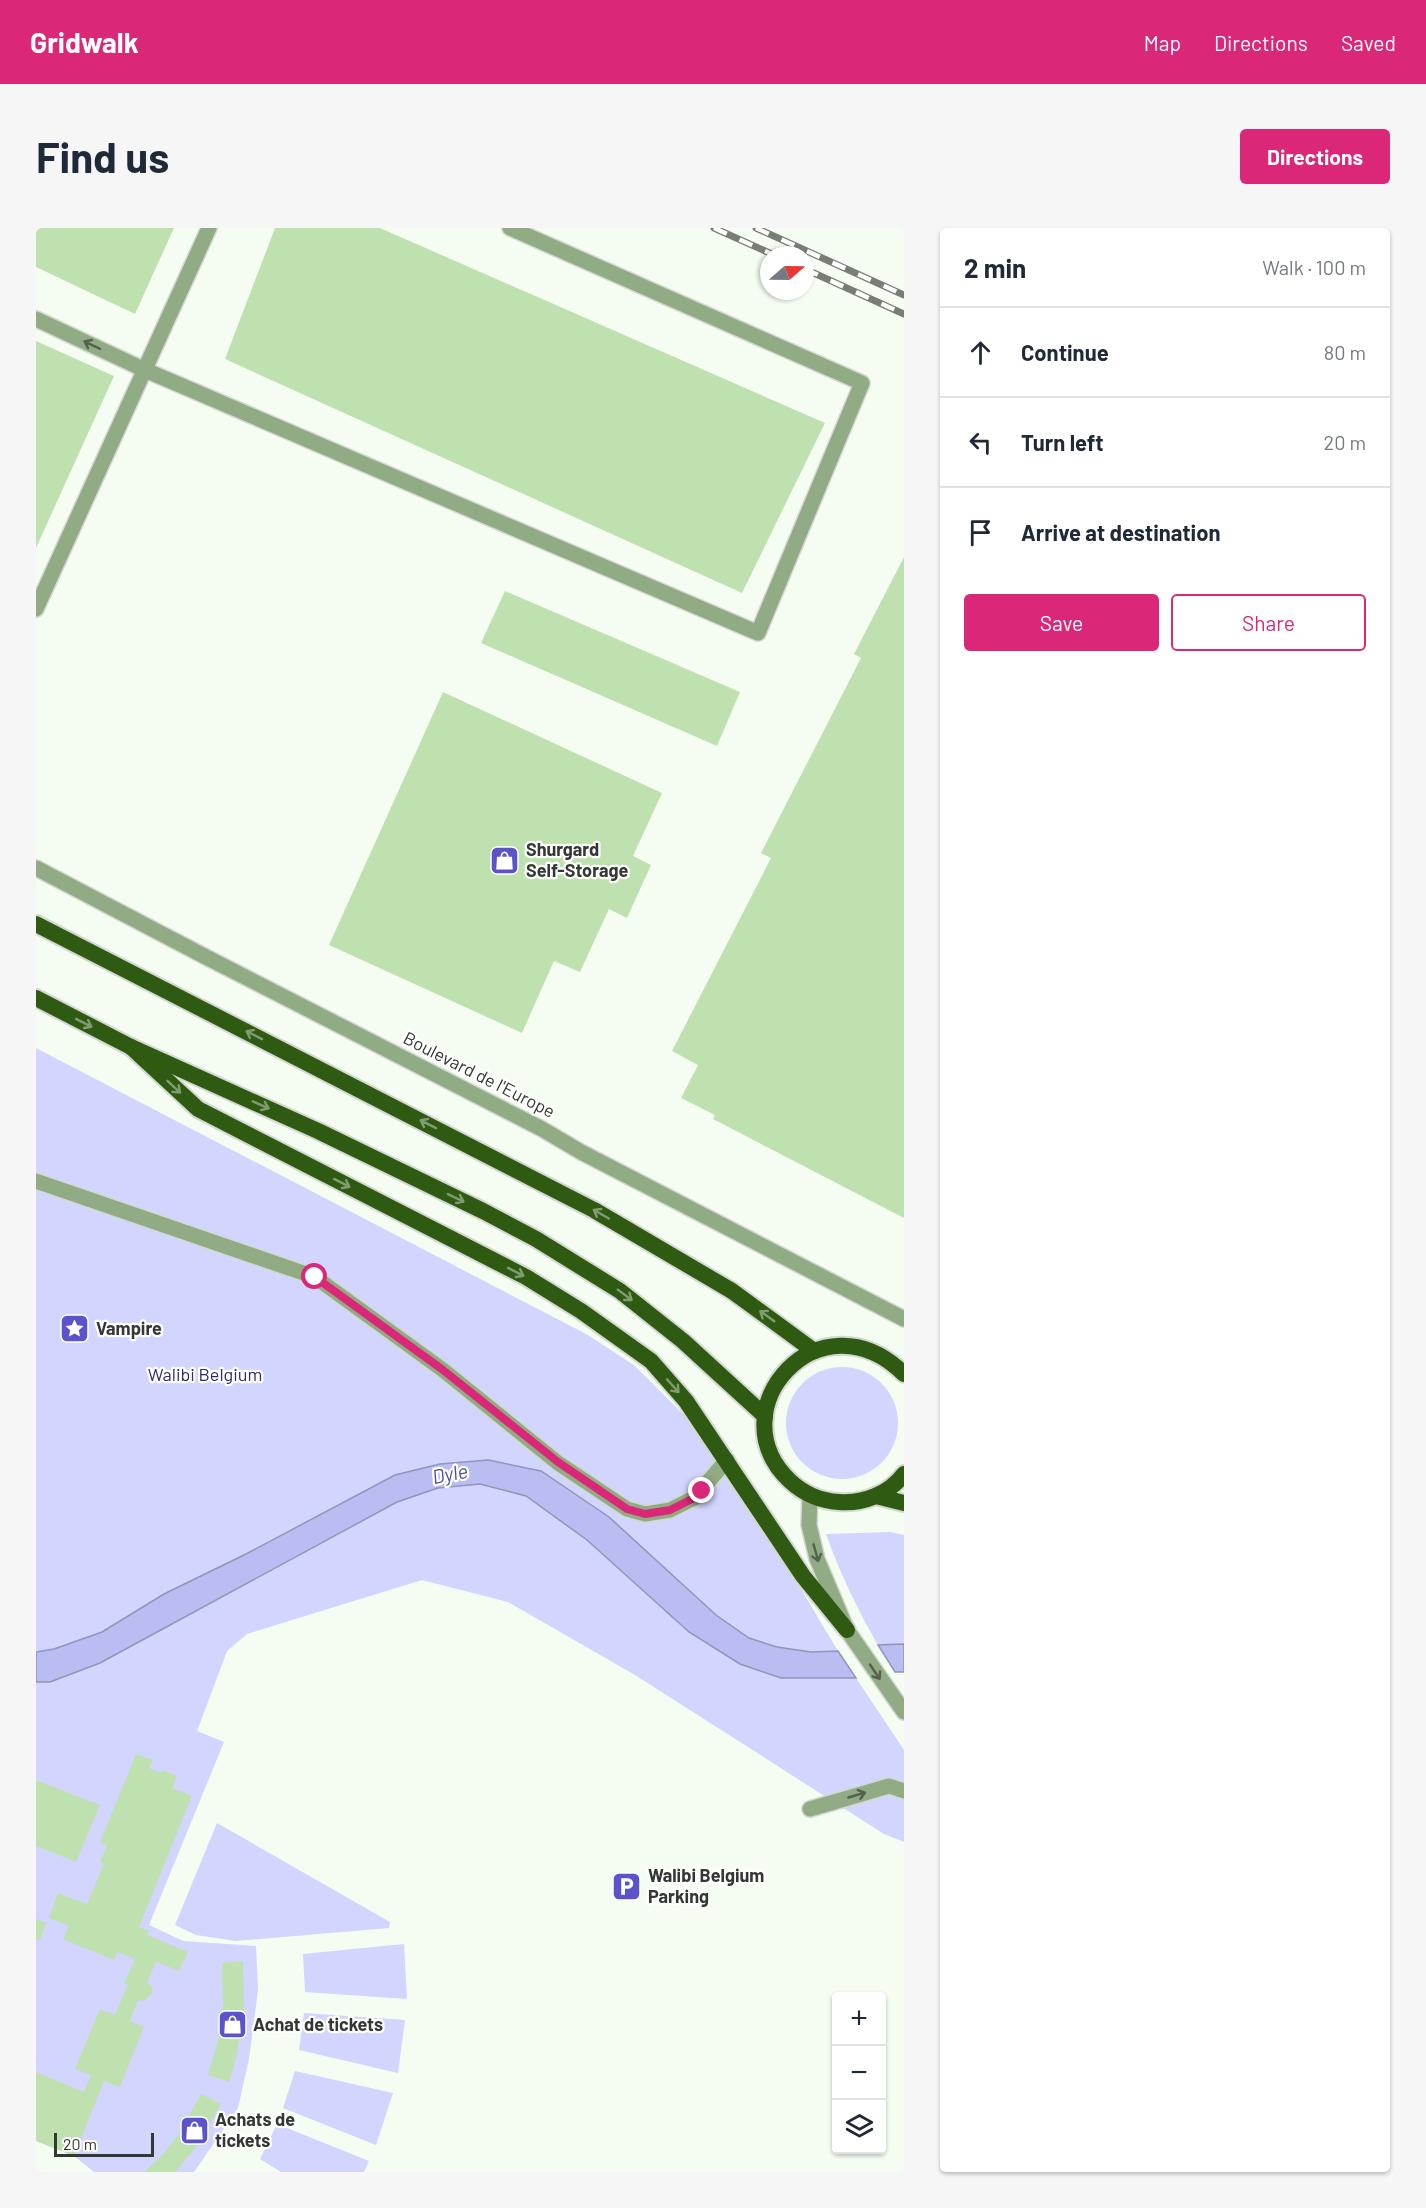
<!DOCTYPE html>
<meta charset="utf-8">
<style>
:root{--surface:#fff;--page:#f6f6f7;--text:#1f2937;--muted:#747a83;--line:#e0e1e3;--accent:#db2777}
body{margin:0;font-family:Barlow,sans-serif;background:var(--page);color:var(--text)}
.controls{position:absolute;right:18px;bottom:18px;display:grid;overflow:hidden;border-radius:6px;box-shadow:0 2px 4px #0004}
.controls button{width:54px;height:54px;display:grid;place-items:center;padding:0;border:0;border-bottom:2px solid var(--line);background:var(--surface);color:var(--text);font:30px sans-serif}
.compass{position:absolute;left:724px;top:18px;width:54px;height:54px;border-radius:50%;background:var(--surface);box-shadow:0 2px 4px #0004;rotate:70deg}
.scale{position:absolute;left:18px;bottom:15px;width:100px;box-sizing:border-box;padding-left:6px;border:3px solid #343733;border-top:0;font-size:16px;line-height:21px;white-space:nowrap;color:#343733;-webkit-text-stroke:4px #fff;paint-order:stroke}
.stop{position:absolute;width:18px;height:18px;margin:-14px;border:4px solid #db2777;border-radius:50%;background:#fff}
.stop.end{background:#db2777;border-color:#fff;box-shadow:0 2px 6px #0008}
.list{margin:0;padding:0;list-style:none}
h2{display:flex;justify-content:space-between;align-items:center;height:78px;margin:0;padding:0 24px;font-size:26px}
h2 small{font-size:20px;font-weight:400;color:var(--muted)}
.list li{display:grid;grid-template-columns:39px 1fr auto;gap:18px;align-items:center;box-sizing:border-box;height:90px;padding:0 24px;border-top:2px solid var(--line)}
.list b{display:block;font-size:22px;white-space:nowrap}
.list em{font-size:20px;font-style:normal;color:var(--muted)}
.actions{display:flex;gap:12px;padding:18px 24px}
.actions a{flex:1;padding:14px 0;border:2px solid var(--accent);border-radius:6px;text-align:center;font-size:21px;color:var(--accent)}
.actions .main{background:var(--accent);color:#fff}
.icon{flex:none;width:33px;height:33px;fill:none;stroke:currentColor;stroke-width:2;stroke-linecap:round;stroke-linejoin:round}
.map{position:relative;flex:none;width:868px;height:1944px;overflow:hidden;border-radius:6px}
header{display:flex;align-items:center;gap:36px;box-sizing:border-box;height:84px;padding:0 30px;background:var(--accent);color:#fff}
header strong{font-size:28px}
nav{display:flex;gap:33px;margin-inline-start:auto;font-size:21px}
.intro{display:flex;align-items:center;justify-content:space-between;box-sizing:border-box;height:144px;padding:0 36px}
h1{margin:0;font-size:42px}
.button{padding:15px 27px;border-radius:6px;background:var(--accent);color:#fff;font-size:21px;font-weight:700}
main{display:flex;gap:36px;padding:0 36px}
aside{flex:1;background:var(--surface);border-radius:6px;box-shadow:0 2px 4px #0004}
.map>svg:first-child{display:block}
.green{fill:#d2d5fd}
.water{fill:#b9bdf2;stroke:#9195b9;stroke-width:1.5}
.building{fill:#bfe1b0}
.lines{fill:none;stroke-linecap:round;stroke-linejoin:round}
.service-casing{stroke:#d2d9d0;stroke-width:18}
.minor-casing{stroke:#d2d9d0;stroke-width:18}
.trunk-casing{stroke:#d2d9d0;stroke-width:20}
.service{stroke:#91ab85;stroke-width:15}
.minor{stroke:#91ab85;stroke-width:15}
.trunk{stroke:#2e5a12;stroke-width:16}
.rail-casing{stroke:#787d76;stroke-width:7}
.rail{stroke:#fff;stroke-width:4.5;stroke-dasharray:14;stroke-linecap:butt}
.oneway{stroke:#556050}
.oneway2{stroke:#829c71}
.route{stroke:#db2777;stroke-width:8}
.labels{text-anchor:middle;stroke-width:4.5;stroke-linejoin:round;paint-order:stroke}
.poi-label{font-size:18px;font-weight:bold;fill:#343733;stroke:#fff;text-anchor:start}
.street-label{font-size:18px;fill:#343733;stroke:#fff}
.park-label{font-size:18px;fill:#2f2c6a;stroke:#fff}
.water-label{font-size:20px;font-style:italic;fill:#4e4e90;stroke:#fff}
</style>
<header>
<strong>Gridwalk</strong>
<nav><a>Map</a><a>Directions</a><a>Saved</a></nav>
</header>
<div class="intro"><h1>Find us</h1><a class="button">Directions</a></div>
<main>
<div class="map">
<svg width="868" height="1944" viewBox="0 0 868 1944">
<rect width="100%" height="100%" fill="#f5fdf2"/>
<g class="green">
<path d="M0 820 552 1107 599 1138 652 1191 754 1343 802 1423 775 1424 741 1419 713 1410 680 1387 573 1289 505 1243 404 1236 359 1247 293 1282 273 1322 361 1274 402 1260 445 1256 490 1268 551 1312 653 1404 704 1436 745 1450H820L868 1522V1614L848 1606 599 1447 472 1374 386 1352 211 1406 191 1423 161 1503 188 1514 113 1697 147 1713 220 1718 222 1762 213 1831 202 1880 158 1944H58L38 1928 0 1913Z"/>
<circle cx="806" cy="1195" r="56"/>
<path d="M854 1304 868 1307V1416L842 1417C821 1381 804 1345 790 1306Z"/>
<path d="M181 1595 354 1694 353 1700 200 1713 160 1707 139 1697Z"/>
<path d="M368 1716 371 1771 269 1764 267 1726Z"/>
<path d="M268 1785 369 1792 362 1845 263 1822Z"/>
<path d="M259 1843 357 1865 340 1917 247 1880Z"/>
<path d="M241 1896 333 1933 328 1944H245L224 1931Z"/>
</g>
<g class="water">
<path d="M452 1232 505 1243 573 1289 680 1387 713 1410 741 1419 775 1424 802 1423 820 1450H745L704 1436 653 1404 551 1312 490 1268 444 1256 402 1260 361 1274 64 1435 14 1454H0V1424L18 1421 66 1404 128 1366 210 1326 359 1247 404 1236Z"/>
<path d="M868 1416V1444H859L842 1417Z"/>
</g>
<g class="building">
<path d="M0 0H138L99 86 0 39Z"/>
<path d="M239 0H344L789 195 706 365 189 131Z"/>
<path d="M0 113 78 148 0 320Z"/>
<path d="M868 329V990L677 891 679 887 645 870 662 837 636 823 735 630 725 625 825 430 818 426Z"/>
<path d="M469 363 704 464 681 518 445 415Z"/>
<path d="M407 464 626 565 597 628 615 637 591 690 573 681 544 744 518 733 486 805 293 717Z"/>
<path d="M100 1526 117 1532 113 1540 125 1545 126 1542 141 1548 136 1560 156 1568 103 1699 113 1703 111 1707 152 1724 143 1743 120 1734 111 1754 116 1759V1766L108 1773 102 1772 94 1793 108 1799 84 1859 68 1853 38 1928 0 1913V1844L48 1864 55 1847 39 1841 64 1781 79 1787 92 1756 88 1755 99 1731 81 1724 78 1732 27 1711 33 1698 13 1690 22 1665 51 1676 68 1636 64 1634 71 1618 64 1614Z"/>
<path d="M0 1552 64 1577 40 1634 0 1618Z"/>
<path d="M0 1691 10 1695 4 1712 0 1711Z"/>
<path d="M207 1733 208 1783 200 1830 193 1854 172 1847 185 1803 187 1780 186 1735Z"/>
<path d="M165 1866 185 1876 160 1919 139 1944H108L128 1925 142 1907Z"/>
</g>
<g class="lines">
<defs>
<g id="service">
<path d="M0 91 109 142 722 405 826 155 474 0"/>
<path d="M0 381 173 0"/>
<path d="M0 953 279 1049 407 1142 522 1235 591 1281 609 1286 634 1282 658 1270 691 1232"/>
<path d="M774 1581 853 1558 868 1563"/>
</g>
<g id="minor">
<path d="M0 640 168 728 506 901 545 924 868 1091"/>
<path d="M774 1267 773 1297 781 1331 811 1402 868 1484"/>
</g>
<g id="trunk">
<path d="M0 696 558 982 696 1063 778 1123"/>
<path d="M0 770 95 819 282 903 447 983 500 1011 584 1063 647 1113 729 1188"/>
<path d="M95 819 162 881 490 1049 545 1083 615 1133 650 1173 767 1348 811 1402"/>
<path d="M868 1146C784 1063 679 1182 754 1253 768 1266 785 1273 803 1274 827 1276 853 1266 868 1246"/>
<path d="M840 1268 868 1275"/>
</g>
</defs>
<use href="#service" class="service-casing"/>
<use href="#minor" class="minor-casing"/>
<use href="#trunk" class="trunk-casing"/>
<use href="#service" class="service"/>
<use href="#minor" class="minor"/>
<use href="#trunk" class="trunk"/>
<defs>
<g id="rail">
<path d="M678 0 738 27"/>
<path d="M720 0 868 67"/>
<path d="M769 41 868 86"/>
</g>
</defs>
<use href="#rail" class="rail-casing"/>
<use href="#rail" class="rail"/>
</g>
<defs><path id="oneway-shaft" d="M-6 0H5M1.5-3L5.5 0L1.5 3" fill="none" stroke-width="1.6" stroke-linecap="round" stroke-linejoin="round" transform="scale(1.5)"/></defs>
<g class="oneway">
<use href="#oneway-shaft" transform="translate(56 117) rotate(-155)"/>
<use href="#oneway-shaft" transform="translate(780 1325) rotate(74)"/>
<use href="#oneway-shaft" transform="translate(839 1444) rotate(56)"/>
<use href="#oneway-shaft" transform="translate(821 1567) rotate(-16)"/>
</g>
<g class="oneway2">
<use href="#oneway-shaft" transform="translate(48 795) rotate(27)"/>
<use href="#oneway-shaft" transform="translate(218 807) rotate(-153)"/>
<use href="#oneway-shaft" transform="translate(138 859) rotate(43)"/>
<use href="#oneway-shaft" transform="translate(225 877) rotate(24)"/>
<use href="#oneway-shaft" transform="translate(392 896) rotate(-153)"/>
<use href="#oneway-shaft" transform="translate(306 955) rotate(27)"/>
<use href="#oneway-shaft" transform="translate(420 970) rotate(26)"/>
<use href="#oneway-shaft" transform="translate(565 986) rotate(-150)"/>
<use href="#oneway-shaft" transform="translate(480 1044) rotate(27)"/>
<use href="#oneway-shaft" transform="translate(589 1067) rotate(37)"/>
<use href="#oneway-shaft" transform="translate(731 1088) rotate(-144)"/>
<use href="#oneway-shaft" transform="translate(637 1158) rotate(48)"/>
</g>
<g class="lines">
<path class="route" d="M279 1049 407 1142 522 1234 591 1281 609 1286 634 1282 658 1270 666 1263"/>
</g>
<defs>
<symbol id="shop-square" viewBox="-11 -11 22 22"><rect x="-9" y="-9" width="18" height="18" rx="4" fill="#5c53cb" stroke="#fff"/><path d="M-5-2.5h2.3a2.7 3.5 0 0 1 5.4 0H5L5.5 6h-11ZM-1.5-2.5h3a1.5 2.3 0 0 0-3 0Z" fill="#fff"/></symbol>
<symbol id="sight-square" viewBox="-11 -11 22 22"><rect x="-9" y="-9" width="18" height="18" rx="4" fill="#5c53cb" stroke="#fff"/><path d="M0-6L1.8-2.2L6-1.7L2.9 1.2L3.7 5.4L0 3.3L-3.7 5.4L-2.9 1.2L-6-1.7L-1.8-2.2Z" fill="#fff"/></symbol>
<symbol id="parking-square" viewBox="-11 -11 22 22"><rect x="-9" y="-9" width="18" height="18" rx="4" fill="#5c53cb" stroke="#fff"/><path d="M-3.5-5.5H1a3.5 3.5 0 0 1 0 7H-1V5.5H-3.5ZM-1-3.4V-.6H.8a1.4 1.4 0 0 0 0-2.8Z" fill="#fff"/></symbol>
</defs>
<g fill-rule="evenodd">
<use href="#shop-square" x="452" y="616" width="33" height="33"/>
<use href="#sight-square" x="22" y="1084" width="33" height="33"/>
<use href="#parking-square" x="574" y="1642" width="33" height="33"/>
<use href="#shop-square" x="180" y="1780" width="33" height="33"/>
<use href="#shop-square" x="142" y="1886" width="33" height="33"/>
</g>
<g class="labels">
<g class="poi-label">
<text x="490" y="628">Shurgard<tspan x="490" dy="21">Self-Storage</tspan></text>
<text x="60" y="1107">Vampire</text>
<text x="612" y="1654">Walibi Belgium<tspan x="612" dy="21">Parking</tspan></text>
<text x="217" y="1803">Achat de tickets</text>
<text x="179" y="1898">Achats de<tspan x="179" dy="21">tickets</tspan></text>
</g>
<g class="street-label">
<text transform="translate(443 847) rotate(27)" y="6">Boulevard de l'Europe</text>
</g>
<g class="park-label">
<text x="169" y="1153">Walibi Belgium</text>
</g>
<g class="water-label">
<text transform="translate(414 1246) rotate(-11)" y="7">Dyle</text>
</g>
</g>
</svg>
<div class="controls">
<button>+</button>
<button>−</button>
<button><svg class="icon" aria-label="layers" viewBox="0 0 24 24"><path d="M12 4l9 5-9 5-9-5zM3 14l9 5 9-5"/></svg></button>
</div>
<svg class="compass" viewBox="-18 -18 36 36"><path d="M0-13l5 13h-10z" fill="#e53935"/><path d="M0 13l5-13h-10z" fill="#747a83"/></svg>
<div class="scale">20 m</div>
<div class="stop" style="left:279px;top:1049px"></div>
<div class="stop end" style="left:666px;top:1263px"></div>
</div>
<aside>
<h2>2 min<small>Walk · 100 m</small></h2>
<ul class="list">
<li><svg class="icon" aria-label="ahead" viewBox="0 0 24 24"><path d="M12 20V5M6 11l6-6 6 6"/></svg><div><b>Continue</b></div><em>80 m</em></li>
<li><svg class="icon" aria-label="left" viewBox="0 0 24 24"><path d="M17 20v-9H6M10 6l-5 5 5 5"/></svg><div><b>Turn left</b></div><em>20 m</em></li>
<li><svg class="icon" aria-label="arrive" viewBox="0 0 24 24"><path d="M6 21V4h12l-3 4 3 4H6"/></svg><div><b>Arrive at destination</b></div></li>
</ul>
<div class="actions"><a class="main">Save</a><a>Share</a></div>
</aside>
</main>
